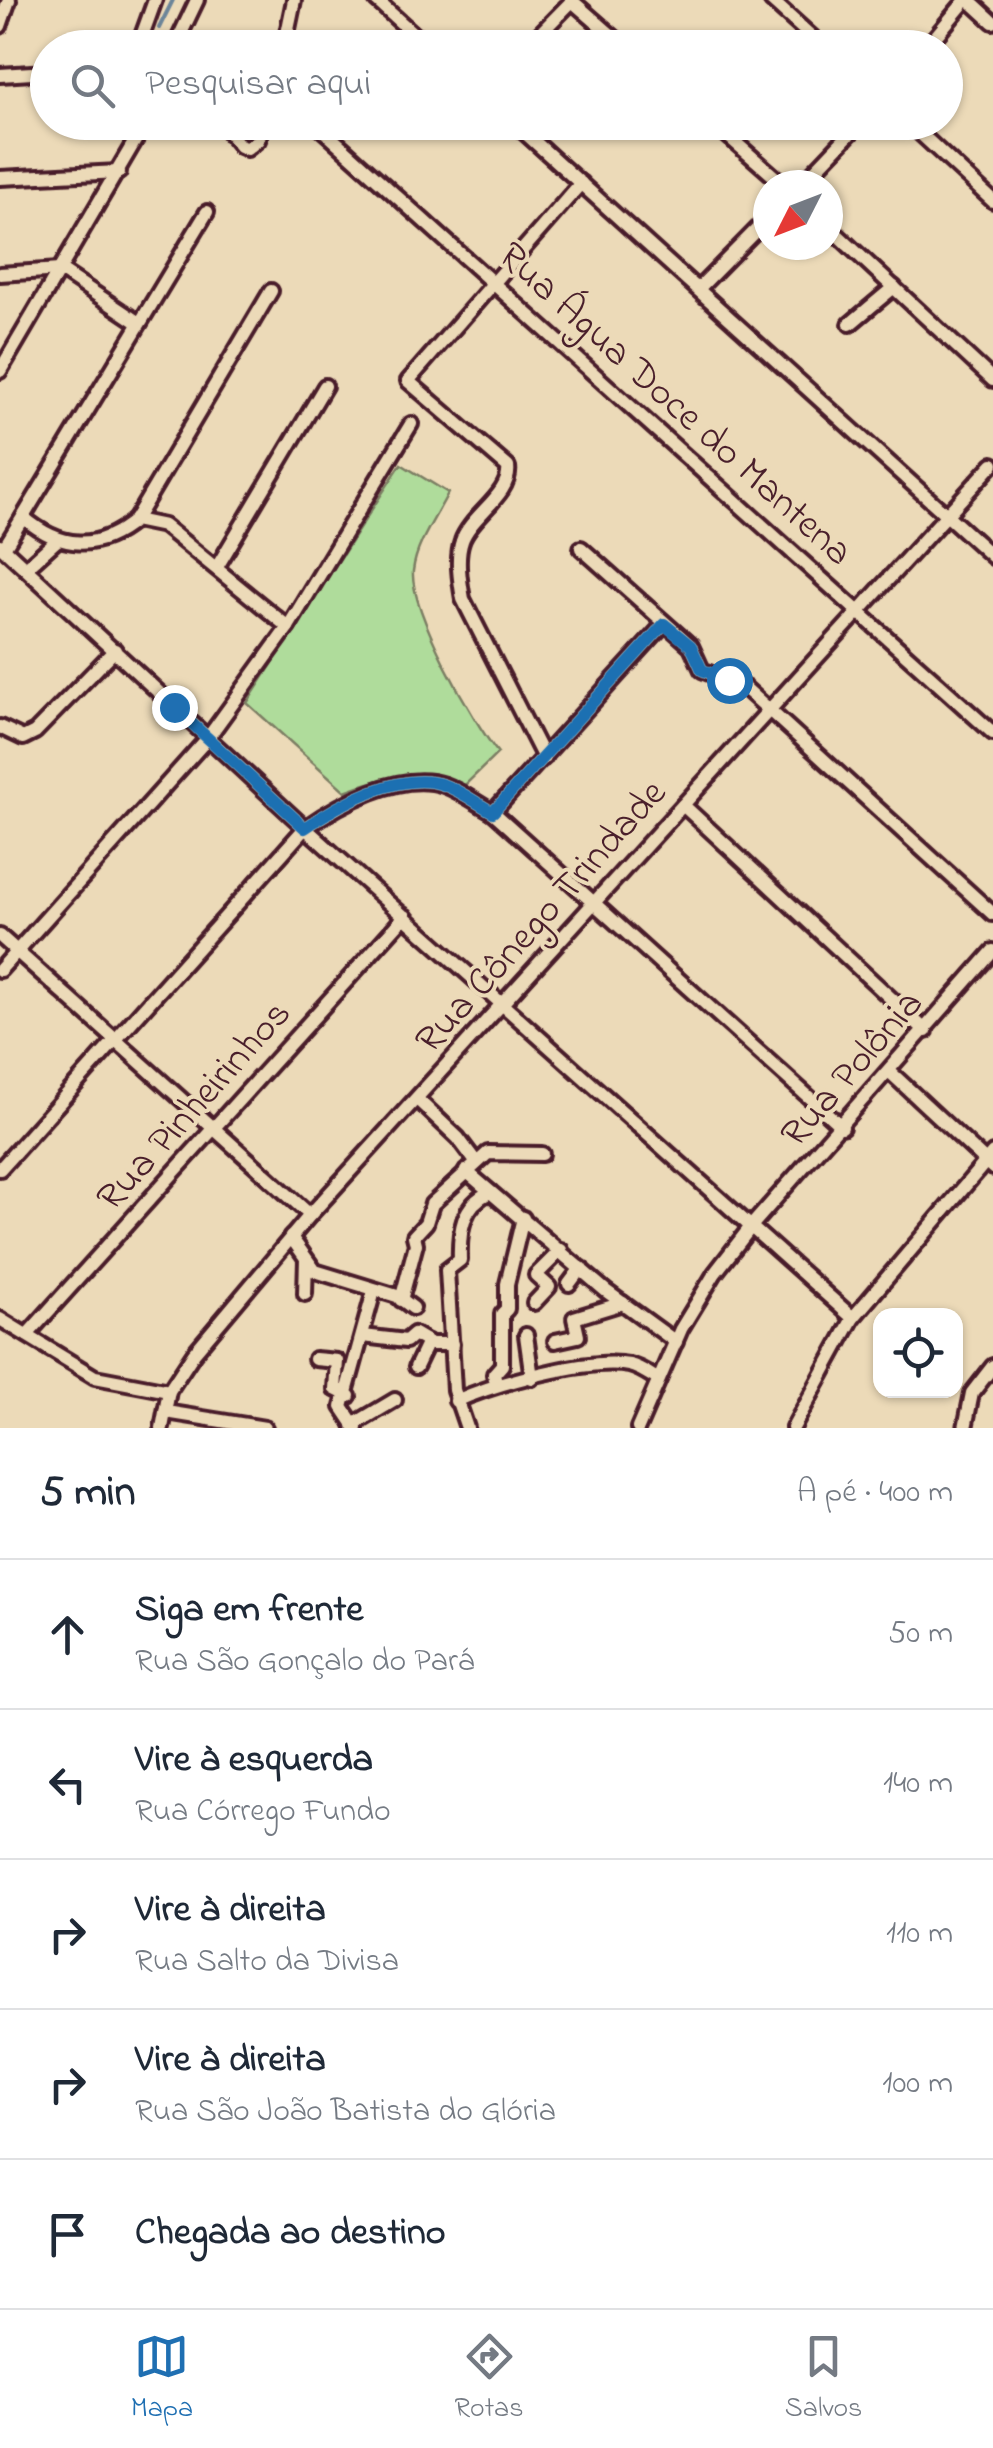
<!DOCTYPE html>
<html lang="pt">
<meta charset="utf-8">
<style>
:root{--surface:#fff;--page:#f6f6f7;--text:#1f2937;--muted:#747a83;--line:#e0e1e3;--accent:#1f6fb2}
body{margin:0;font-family:"Indie Flower",sans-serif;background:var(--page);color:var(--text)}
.controls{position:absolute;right:30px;bottom:30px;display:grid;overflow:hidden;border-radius:20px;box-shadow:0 2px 8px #0004}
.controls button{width:90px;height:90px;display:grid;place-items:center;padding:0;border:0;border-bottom:2px solid var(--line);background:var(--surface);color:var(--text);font:50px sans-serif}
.compass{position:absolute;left:753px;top:170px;width:90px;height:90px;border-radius:50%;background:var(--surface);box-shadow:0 2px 8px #0004;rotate:228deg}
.stop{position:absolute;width:30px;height:30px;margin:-22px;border:8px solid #1f6fb2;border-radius:50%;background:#fff}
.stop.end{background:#1f6fb2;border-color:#fff;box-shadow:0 2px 10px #0008}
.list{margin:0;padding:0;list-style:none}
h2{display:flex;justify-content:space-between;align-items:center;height:130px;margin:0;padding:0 40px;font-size:42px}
h2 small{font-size:32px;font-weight:400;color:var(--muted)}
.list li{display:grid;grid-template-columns:65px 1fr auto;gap:30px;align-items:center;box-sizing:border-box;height:150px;padding:0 40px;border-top:2px solid var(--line)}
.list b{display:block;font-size:38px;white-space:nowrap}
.list p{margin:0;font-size:32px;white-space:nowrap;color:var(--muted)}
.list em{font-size:32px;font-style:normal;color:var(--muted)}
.icon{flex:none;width:55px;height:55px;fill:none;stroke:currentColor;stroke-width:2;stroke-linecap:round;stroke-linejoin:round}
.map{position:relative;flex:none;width:993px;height:1428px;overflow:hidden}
.search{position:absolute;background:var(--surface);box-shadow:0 2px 8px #0004;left:30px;right:30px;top:30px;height:110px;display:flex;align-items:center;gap:25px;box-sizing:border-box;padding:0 35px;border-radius:55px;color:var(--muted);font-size:38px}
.sheet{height:880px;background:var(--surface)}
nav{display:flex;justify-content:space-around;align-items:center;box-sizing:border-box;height:140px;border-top:2px solid var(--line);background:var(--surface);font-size:28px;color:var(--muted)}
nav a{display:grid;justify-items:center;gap:5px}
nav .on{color:var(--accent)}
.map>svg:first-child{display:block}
.green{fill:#afdc9b;stroke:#7c7e63;stroke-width:2.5}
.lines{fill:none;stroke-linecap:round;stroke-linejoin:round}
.stream{stroke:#6c8599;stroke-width:4}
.minor-casing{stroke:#4a1f2b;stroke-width:20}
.minor{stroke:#ecdab8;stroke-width:12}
.route{stroke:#1f6fb2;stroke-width:12}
.labels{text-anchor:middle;stroke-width:8;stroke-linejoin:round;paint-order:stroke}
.street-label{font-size:40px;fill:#4a1f2b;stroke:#ecdab8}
</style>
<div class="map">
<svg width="993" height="1428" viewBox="0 0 993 1428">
<rect width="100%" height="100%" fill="#ecdab8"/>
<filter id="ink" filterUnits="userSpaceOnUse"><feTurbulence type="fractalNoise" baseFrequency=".01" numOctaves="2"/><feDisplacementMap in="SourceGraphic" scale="20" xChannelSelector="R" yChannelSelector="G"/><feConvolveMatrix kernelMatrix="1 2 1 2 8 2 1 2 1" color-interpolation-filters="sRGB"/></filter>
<g filter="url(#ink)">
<path class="green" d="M401 464 448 493C436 517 416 544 413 571 410 610 473 722 498 753L465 785C424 768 385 775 345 791L247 703Z"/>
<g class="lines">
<path class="stream" d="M159 28 173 0"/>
<defs>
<g id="minor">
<path d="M376 0 429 48"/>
<path d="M571 0 626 48"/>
<path d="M771 0 824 48"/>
<path d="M969 0 993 22"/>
<path d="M0 26 9 0"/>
<path d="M138 47 155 0"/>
<path d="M174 48 197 0"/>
<path d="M284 48 294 0"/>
<path d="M526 48 573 0"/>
<path d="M926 48 966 0"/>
<path d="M0 75 48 72"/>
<path d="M221 122 240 146 247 149 258 140 264 122"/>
<path d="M314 122 993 733"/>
<path d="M513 122 993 557"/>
<path d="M712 122 784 185"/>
<path d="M908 122 993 201"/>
<path d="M0 178 119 172"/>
<path d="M801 185 861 122"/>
<path d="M828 226 993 380"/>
<path d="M0 274 60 270 139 323"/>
<path d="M698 289 768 218"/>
<path d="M850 324 894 287"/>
<path d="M0 371 146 122"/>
<path d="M23 517 207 212"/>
<path d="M135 520 271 291"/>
<path d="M0 545 305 828 853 1318"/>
<path d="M4 548 23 517C60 549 97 552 135 520L164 526 288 627"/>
<path d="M581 548 691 646 702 670 745 688 993 914"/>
<path d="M217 567 325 386"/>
<path d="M26 568 56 541"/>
<path d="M0 727 23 738 35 732 115 650"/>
<path d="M544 758 463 599C460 582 456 558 462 541 470 516 512 494 508 467L408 381 581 183"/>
<path d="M683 805 926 1031"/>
<path d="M493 812 664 624"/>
<path d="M0 936 310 1215"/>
<path d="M0 970 207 739 288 627 411 424"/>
<path d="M890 1072 993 1168"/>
<path d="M417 1099 458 1138 476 1162"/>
<path d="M0 1169 305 828C339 804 401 770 444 785 461 791 478 804 493 812L842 1127"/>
<path d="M466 1171 606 1291 676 1342"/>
<path d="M291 1237 315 1271 397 1296 413 1308"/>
<path d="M569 1284 581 1268"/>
<path d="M305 1294 306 1259"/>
<path d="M401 1300 416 1244 414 1236 426 1223 432 1204 488 1153 542 1154"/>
<path d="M534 1303 549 1287 536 1275 561 1250"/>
<path d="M0 1319 95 1377 169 1391"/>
<path d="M27 1335 405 916"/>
<path d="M526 1335 532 1378"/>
<path d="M363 1336 406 1341 414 1334 431 1344H452"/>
<path d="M555 1341 578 1336 574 1318 623 1303"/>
<path d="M315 1359 337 1361 335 1389 349 1396"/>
<path d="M416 1367 428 1342"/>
<path d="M496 1384 494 1374 502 1365V1314L507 1309V1284L523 1218"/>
<path d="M456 1401C494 1384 589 1357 629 1365 639 1367 649 1374 657 1379"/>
<path d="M166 1412 265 1428"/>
<path d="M353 1425 395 1400"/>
<path d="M162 1428 169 1391 194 1353 310 1215 993 464"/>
<path d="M356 1428 342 1407 374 1291"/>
<path d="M467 1428 454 1390 447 1270 460 1260C459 1231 462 1205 490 1192"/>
<path d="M638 1428 681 1329 715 1273 753 1224 993 951"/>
<path d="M793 1428 853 1318 993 1153"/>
<path d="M965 1428 972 1393 993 1366"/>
</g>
</defs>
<use href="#minor" class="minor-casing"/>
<use href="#minor" class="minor"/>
</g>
</g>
<g class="lines" filter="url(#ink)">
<path class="route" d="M174 707 305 828C338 804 401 770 444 785 461 791 478 804 493 812L664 624 691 646 702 670 729 680"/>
</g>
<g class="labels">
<g class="street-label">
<text transform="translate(677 402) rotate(42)" y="14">Rua Água Doce do Mantena</text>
<text transform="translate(539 915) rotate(-48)" y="14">Rua Cônego Trindade</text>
<text transform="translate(850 1067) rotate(-49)" y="14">Rua Polônia</text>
<text transform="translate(192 1104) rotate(-48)" y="14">Rua Pinheirinhos</text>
</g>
</g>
</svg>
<div class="controls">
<button><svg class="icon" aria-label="locate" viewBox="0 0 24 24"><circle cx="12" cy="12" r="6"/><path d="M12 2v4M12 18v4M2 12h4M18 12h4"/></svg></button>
</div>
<svg class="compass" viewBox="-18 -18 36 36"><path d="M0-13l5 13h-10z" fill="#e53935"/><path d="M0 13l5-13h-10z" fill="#747a83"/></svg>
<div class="stop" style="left:729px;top:680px"></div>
<div class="stop end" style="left:174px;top:707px"></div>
<div class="search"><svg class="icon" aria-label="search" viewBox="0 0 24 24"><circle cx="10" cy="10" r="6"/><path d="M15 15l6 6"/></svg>Pesquisar aqui</div>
</div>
<section class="sheet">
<h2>5 min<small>A pé · 400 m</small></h2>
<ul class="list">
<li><svg class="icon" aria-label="ahead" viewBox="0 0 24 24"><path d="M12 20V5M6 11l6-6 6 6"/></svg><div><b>Siga em frente</b><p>Rua São Gonçalo do Pará</p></div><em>50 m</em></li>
<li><svg class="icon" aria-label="left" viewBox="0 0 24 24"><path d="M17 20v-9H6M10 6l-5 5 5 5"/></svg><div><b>Vire à esquerda</b><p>Rua Córrego Fundo</p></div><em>140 m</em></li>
<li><svg class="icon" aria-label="right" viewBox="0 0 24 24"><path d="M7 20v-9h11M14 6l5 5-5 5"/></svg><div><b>Vire à direita</b><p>Rua Salto da Divisa</p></div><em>110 m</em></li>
<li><svg class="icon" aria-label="right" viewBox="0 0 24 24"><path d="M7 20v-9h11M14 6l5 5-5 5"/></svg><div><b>Vire à direita</b><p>Rua São João Batista do Glória</p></div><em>100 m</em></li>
<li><svg class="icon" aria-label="arrive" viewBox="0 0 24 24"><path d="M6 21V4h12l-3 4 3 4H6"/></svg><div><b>Chegada ao destino</b></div></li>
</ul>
</section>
<nav>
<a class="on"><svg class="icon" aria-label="map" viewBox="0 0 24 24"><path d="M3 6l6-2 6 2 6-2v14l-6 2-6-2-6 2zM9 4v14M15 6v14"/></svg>Mapa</a>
<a><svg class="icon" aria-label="directions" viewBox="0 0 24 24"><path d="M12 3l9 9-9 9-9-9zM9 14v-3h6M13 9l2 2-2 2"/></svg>Rotas</a>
<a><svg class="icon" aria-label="saved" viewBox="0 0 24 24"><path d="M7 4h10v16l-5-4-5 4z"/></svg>Salvos</a>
</nav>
